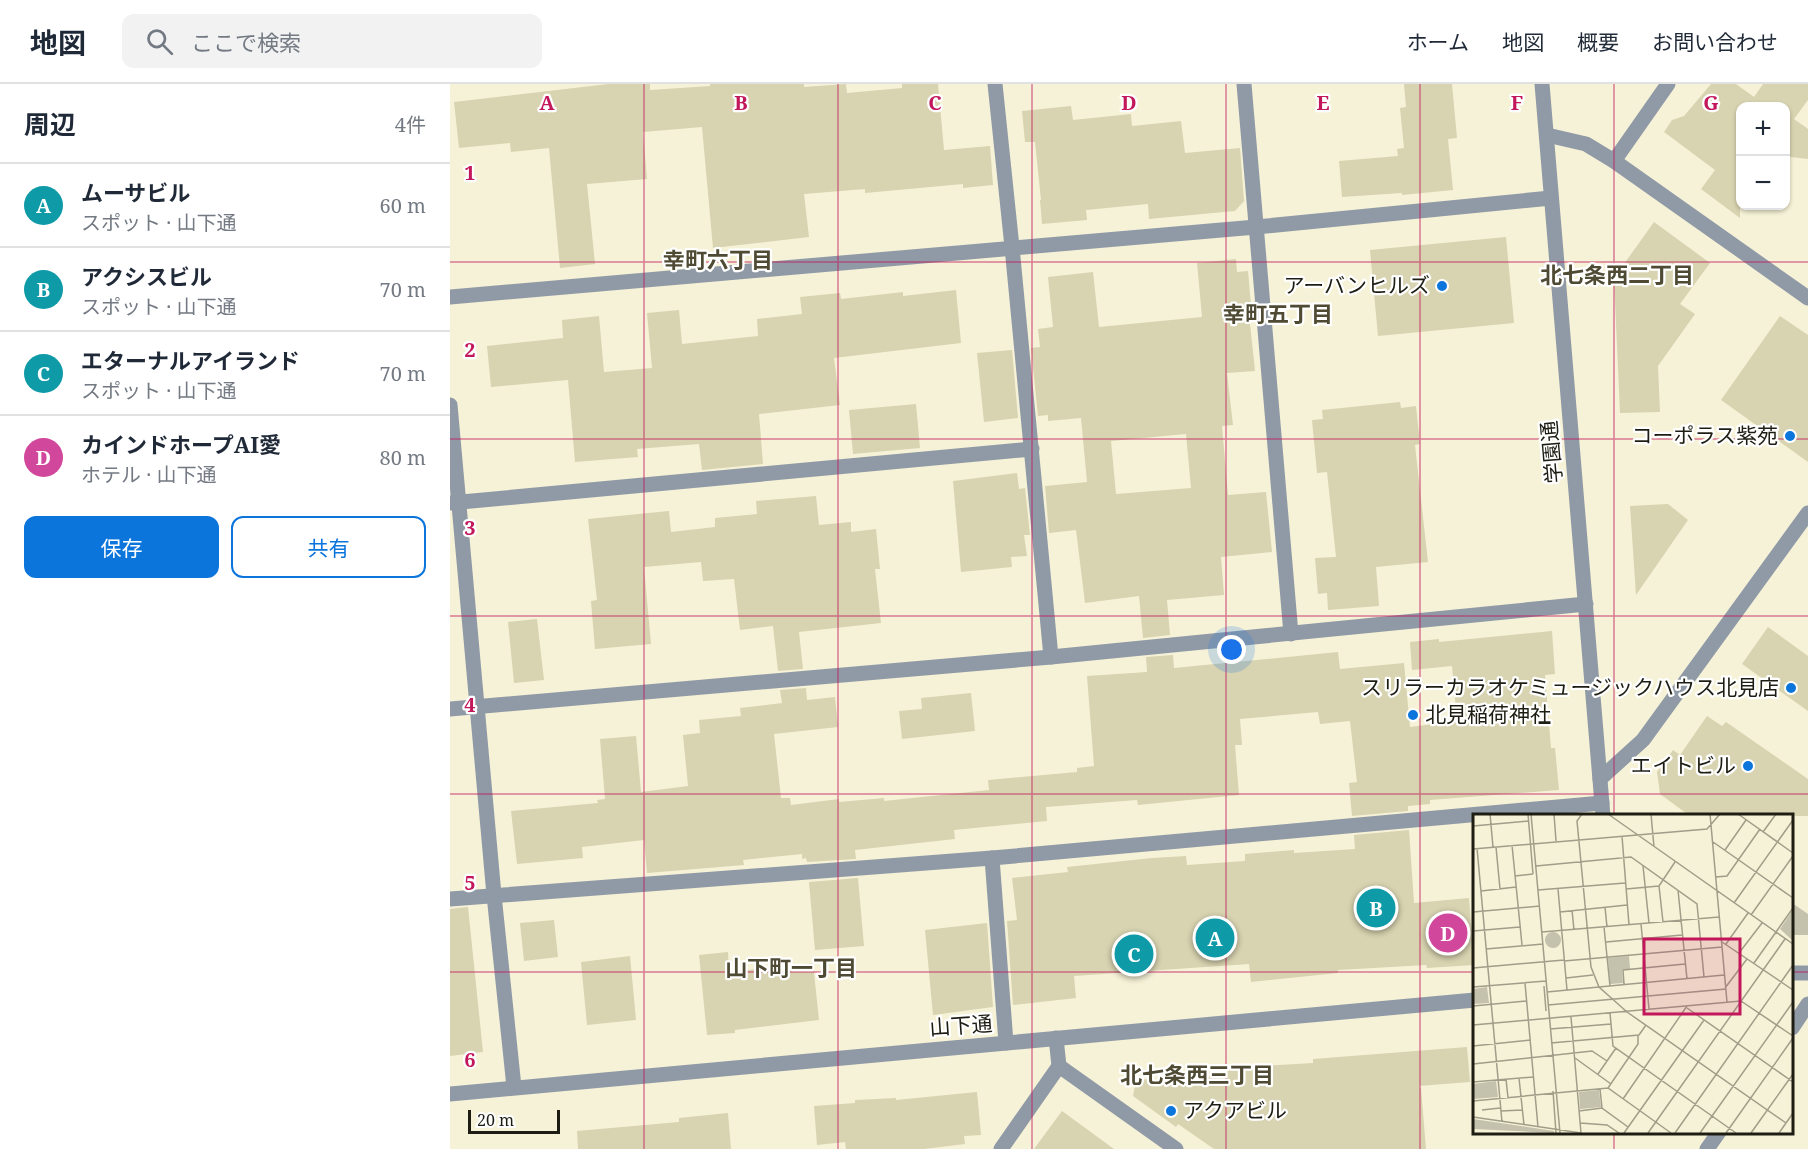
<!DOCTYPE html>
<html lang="ja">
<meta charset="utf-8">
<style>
:root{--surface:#fff;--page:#f2f2f3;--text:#1f2937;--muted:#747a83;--line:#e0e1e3;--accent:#0b75dc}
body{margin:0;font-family:"Noto Serif","Noto Sans JP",serif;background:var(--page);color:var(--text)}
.controls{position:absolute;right:18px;top:18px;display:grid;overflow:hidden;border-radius:12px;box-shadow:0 2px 4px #0004}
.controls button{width:54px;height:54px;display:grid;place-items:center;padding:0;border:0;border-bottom:2px solid var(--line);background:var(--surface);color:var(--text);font:30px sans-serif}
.scale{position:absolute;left:18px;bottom:15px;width:92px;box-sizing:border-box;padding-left:6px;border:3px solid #1e1d13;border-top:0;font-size:16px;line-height:21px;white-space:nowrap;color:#1e1d13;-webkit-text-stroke:4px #fff;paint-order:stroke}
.you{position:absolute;left:782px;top:566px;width:21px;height:21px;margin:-15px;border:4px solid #fff;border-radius:50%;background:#1a73e8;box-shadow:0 0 0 9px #1a73e833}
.badge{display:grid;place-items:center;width:39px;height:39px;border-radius:50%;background:var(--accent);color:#fff;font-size:20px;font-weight:700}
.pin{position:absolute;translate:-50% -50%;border:3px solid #fff;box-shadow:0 2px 6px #0006}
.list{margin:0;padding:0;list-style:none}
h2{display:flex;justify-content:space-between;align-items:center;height:78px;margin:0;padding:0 24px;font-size:26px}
h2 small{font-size:20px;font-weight:400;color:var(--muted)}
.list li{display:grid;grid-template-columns:39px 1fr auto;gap:18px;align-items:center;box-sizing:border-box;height:84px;padding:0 24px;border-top:2px solid var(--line)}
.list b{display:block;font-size:22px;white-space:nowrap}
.list p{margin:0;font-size:20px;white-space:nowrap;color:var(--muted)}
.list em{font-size:20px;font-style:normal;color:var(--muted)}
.actions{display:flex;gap:12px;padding:18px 24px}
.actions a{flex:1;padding:14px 0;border:2px solid var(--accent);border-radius:12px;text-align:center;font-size:21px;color:var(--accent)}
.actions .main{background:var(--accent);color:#fff}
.icon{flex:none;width:33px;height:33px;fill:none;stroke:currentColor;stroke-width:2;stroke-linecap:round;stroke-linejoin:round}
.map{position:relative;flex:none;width:1358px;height:1065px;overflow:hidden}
header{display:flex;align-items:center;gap:36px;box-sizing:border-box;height:84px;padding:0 30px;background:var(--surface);border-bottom:2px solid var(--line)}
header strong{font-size:28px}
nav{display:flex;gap:33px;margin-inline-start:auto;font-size:21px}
.search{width:420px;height:54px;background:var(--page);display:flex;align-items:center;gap:15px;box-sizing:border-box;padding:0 21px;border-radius:12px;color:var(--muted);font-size:22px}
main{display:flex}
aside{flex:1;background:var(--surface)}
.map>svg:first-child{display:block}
.green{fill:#c4c1ac}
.building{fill:#d8d3b0;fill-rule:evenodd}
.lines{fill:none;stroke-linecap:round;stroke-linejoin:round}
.minor{stroke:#909aa6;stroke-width:15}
.tertiary{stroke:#909aa6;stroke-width:15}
.grid{fill:none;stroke:#c2185b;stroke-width:1.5;stroke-opacity:0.55}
.poi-dot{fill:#0b75dc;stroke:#fff;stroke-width:2}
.labels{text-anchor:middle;stroke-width:4.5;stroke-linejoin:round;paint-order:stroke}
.poi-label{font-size:21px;fill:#1e1d13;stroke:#fff;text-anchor:end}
.street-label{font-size:21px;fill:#1e1d13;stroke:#fff}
.neighbourhood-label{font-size:22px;font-weight:bold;fill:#4e4a33;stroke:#fff}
.inset-road{fill:none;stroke:#a09d89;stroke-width:1.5}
.view{fill:#c2185b;fill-opacity:0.15;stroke:#c2185b;stroke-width:3}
.inset-edge{fill:none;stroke:#1e1d13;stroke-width:3}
.grid-label{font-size:20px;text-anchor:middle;font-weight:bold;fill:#c2185b;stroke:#fff;stroke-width:4.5;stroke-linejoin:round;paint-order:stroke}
</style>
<header>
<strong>地図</strong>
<div class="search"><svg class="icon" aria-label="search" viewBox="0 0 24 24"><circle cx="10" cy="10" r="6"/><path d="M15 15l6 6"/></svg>ここで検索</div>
<nav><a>ホーム</a><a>地図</a><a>概要</a><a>お問い合わせ</a></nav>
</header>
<main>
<aside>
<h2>周辺<small>4件</small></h2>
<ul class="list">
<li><span class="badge" style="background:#0f9aa8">A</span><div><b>ムーサビル</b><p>スポット · 山下通</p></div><em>60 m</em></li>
<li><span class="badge" style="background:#0f9aa8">B</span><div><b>アクシスビル</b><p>スポット · 山下通</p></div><em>70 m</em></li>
<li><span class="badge" style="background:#0f9aa8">C</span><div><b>エターナルアイランド</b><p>スポット · 山下通</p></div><em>70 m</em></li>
<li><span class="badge" style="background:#d1479c">D</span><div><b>カインドホープAI愛</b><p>ホテル · 山下通</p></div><em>80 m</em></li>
</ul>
<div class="actions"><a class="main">保存</a><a>共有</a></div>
</aside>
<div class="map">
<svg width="1358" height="1065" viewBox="0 0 1358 1065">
<rect width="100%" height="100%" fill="#f6f2d7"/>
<path class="green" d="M1342 819 1358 830V851H1342Z"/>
<g class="building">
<path d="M158 0H200V6L260 2V0H354V3L396 0 397 9 452 4V0H488L494 66 540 62 543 101 513 104V100L415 109V105L354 110 359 153 263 164 252 43 193 48 197 95 137 100 145 180 110 184 99 64 61 68 60 59 9 64 4 18Z"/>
<path d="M954 0H1002L1007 54 998 55 1003 106 952 111V109L892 113 889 77 948 72 947 65 954 64 950 24 956 23Z"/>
<path d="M1261 0H1286L1304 13 1313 0H1358V16L1344 35 1358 45V75L1341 73 1335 69V22H1290V134L1251 105 1265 86 1214 48 1222 36 1234 32Z"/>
<path d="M621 22 623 36 681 30 682 42 731 37 735 69 790 64 794 117 785 127 699 135 698 120 636 126 637 136 592 140 590 116H591L585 58H575L572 27Z"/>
<path d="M1204 138 1260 179 1230 220 1245 230 1208 282 1210 328 1170 329 1164 194Z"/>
<path d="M1056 153 1064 239 928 252 920 166Z"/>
<path d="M786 175 787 188 798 187 801 221H798L805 287 777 289 783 341 772 342 778 411 816 408 822 468 771 473 774 511 717 516 720 551 693 554 689 512 635 519 626 446 599 449 595 402 637 398 631 334 598 337V331L588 332 581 264 590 263 588 245 603 243 598 193 643 188 649 243 752 233 747 179ZM736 350 741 404 666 410 661 357Z"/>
<path d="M506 206 511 259 384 274 390 321 309 330 313 380 252 386 249 360 187 365 188 373 125 378 118 296 41 303 37 262 113 254 112 236 149 232 154 288 202 284 197 229 229 226 232 260 308 252 307 235 352 230 350 213 390 209 391 215 453 208V212Z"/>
<path d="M1330 232 1358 251V378L1271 316Z"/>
<path d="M562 266 568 334 534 338 527 269Z"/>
<path d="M950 318 951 324 966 322 970 360 965 361 978 478 926 483 929 522 878 526 877 509 868 510 865 474 886 473 877 388 867 389 862 336 873 335 872 326Z"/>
<path d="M466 320 470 364 403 370 399 326Z"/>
<path d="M567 389 569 405 575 404 580 451H574L577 472 561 473 562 483 511 488 503 397Z"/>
<path d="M366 412 369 441 401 438V448L426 445 430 485H425L431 539 349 548 353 585 328 587 323 542 290 546 284 495 253 497 251 478 194 483 201 560 145 565 141 517 147 516 138 435 219 427 221 448 265 443V434L307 430 306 417Z"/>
<path d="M1218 420 1238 436 1186 511 1180 422Z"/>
<path d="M87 535 94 596 64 599 58 538Z"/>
<path d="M1318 543 1358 572V627L1292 580Z"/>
<path d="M1102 547 1105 590 1095 591 1101 664H1105L1109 706 980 716V720L958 722V727L902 732 899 699 907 698 900 637 870 640 868 628 790 635 792 661H785L789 711 688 721 687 716 596 723 597 737 504 746 505 755 405 766 406 775 357 778 356 774 352 775V770L293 776 294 781 197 789 194 756 132 763 133 774 67 780 61 727 148 719 147 716 155 715 150 655 186 652 191 708 238 702 233 651 250 649 249 636 291 632 290 624 332 619 330 606 356 604 357 616 385 613 388 643 324 650 331 714H340L341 721 389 715V718L434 714V717L539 706 538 696 627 688V684L644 682 637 592 697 588 696 573 723 571 724 584 888 568 890 585 954 579 960 643 1007 637 1002 582 962 586 960 558 989 555V558Z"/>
<path d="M521 609 525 647 452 655 449 627 472 625 471 614Z"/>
<path d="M1257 632 1272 642 1276 638 1358 695V732H1240L1210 710 1207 688 1223 666 1230 671Z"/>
<path d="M959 746 964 819 1019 814 1024 881 977 884 976 881 888 886V889L801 898 799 880 624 892 626 914 563 921 557 837 567 836 562 794 618 788 617 783 702 774 736 772 737 781 795 777V770L844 766V769L905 765 904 751Z"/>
<path d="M408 794 414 862 365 866 359 798Z"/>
<path d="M18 823 33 968 0 972V825Z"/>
<path d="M104 836 108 873 74 877 70 839Z"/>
<path d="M537 839 543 923 483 931 475 846Z"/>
<path d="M278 868 279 888 363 879 369 936 285 946V949L257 951 249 871Z"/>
<path d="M180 872 186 936 137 941 131 878Z"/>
<path d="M1017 963 1020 998 969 1002 971 1004 976 1065H764L728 1040 726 1043 683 1012 686 996 764 992 763 985 863 979V975Z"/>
<path d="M527 1008 531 1051 514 1052 515 1060 474 1065H396L395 1058 367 1061 364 1022 405 1019V1016L446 1014V1016Z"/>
<path d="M612 1027 664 1065H584Z"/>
<path d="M278 1029 281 1065H128L127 1047 229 1038V1034Z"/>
</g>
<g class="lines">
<g class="minor">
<path d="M545 0 562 163 601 573"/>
<path d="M794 0 841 550"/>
<path d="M1097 51 1136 60 1164 77 1358 214"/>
<path d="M1164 77 1218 0"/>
<path d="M0 213 806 143 1101 114"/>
<path d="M0 321 44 811 64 1003"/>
<path d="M0 419 582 365"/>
<path d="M0 625 601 573 1136 520"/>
<path d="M1150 695 1193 656 1358 429"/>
<path d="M542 774 556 959"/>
<path d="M0 815 542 774 1152 719"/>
<path d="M1342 944 1358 920"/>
<path d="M609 982 726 1065"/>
<path d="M551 1065 609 982 606 954"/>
<path d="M1257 1065 1269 1048"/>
</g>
<g class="tertiary">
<path d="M1092 0 1153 732"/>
<path d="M1342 889H1358"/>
<path d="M0 1010 1025 916"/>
</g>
</g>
<path class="grid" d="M194 0V1065M388 0V1065M582 0V1065M776 0V1065M970 0V1065M1164 0V732M0 178H1358M0 355H1358M0 532H1358M0 710H1358M0 888H1025M1342 888H1358M1164 1048V1065"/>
<g class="poi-dot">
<circle cx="992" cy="202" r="6"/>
<circle cx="1340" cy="352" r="6"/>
<circle cx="1341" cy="604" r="6"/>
<circle cx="963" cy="631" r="6"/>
<circle cx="1298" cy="682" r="6"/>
<circle cx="721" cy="1027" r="6"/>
</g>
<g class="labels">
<g class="poi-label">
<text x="980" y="209">アーバンヒルズ</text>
<text x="1328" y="359">コーポラス紫苑</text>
<text x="1329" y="611">スリラーカラオケミュージックハウス北見店</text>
<text x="975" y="638" text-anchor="start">北見稲荷神社</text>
<text x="1286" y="689">エイトビル</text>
<text x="733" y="1034" text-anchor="start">アクアビル</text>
</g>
<g class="street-label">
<text transform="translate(1102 368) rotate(-95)" y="7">学園通</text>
<text transform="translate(511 942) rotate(-4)" y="7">山下通</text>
</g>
<g class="neighbourhood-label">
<text x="268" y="184">幸町六丁目</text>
<text x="1167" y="199">北七条西二丁目</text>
<text x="828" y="238">幸町五丁目</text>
<text x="341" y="892">山下町一丁目</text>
<text x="747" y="999">北七条西三丁目</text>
</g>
</g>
<g transform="translate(1023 730)">
<rect width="320" height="320" fill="#f6f2d7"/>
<path d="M319 97V126L307 115ZM72 126a8 8 0 1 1 16 0a8 8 0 1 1-16 0ZM156 142 157 155H149L150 169 137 170 135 144ZM14 173 16 189 0 190V175ZM23 267 25 283 0 285V270ZM126 276 128 293 107 295 106 278ZM0 305 81 317V319L0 315Z" fill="#c4c1ac"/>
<path class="inset-road" d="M17 0 20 33M55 0 60 60M58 0 87 319M81 0 83 27M109 0 104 7 118 153 126 173 154 198 313 309M135 0 320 130M178 0 181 33M237 0 254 188M265 0 320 39M0 12 55 7M290 18 303 0M149 22 156 111M240 28 320 84M39 31 49 131M23 33 27 75M4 34 29 308M0 35 234 15 247 0M252 36 273 6M63 52 158 43 224 90 231 163M170 52 176 109M42 62 60 60M243 63 254 62 287 15M85 75 94 176M153 75 186 72M65 76 152 69M205 76 214 165M8 77 43 73M261 89 320 6M132 93 134 113M99 96 101 116M0 98 67 92M87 98 154 91M278 101 320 42M190 108 186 72 202 48M168 110 176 195M131 113 137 172M0 117 47 113M69 118 246 103M133 128 209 121M249 128 320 176M253 130 275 99M13 135 70 130M266 139 289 109M91 147 249 133M281 149 320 94M0 154 91 146M93 164 120 161M52 169 65 313M151 170 150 156 212 150M71 172 73 197M0 173 73 167M252 174 274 145M74 178 251 161M268 187 320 222M75 191 253 175M0 192 54 187M214 194 320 268M137 199 140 232 263 319M98 203 108 319M0 211 268 187M77 215 138 210M78 229 166 221 173 211M0 232 57 226M102 244 138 270M0 250 119 237 134 247M125 260 143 234M46 264 51 311M33 265 35 284M0 268 60 263M135 274 165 230V221M127 275 129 294 155 313M80 277 83 319M150 285 214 192M0 287 135 274 198 319M9 296 27 294M28 297 49 296M106 297 129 294M0 303 108 319M107 309 134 311 146 319M151 319 231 206M175 319 312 125M202 319 320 151M227 319 320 188M253 319 320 224M278 319 320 260M306 319 320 299"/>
<path class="view" d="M171 125H267V200H171Z"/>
<rect width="320" height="320" class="inset-edge"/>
</g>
<g class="grid-label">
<text x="97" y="26">A</text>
<text x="291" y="26">B</text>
<text x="485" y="26">C</text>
<text x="679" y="26">D</text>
<text x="873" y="26">E</text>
<text x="1067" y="26">F</text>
<text x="1261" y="26">G</text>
<text x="20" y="96">1</text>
<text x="20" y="273">2</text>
<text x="20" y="451">3</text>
<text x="20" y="628">4</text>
<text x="20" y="806">5</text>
<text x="20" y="983">6</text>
</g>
</svg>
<div class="controls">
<button>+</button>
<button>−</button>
</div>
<div class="scale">20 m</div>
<div class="you"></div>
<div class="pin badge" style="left:765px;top:854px;background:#0f9aa8">A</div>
<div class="pin badge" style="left:926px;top:824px;background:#0f9aa8">B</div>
<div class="pin badge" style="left:684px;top:870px;background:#0f9aa8">C</div>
<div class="pin badge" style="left:998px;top:849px;background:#d1479c">D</div>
</div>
</main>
